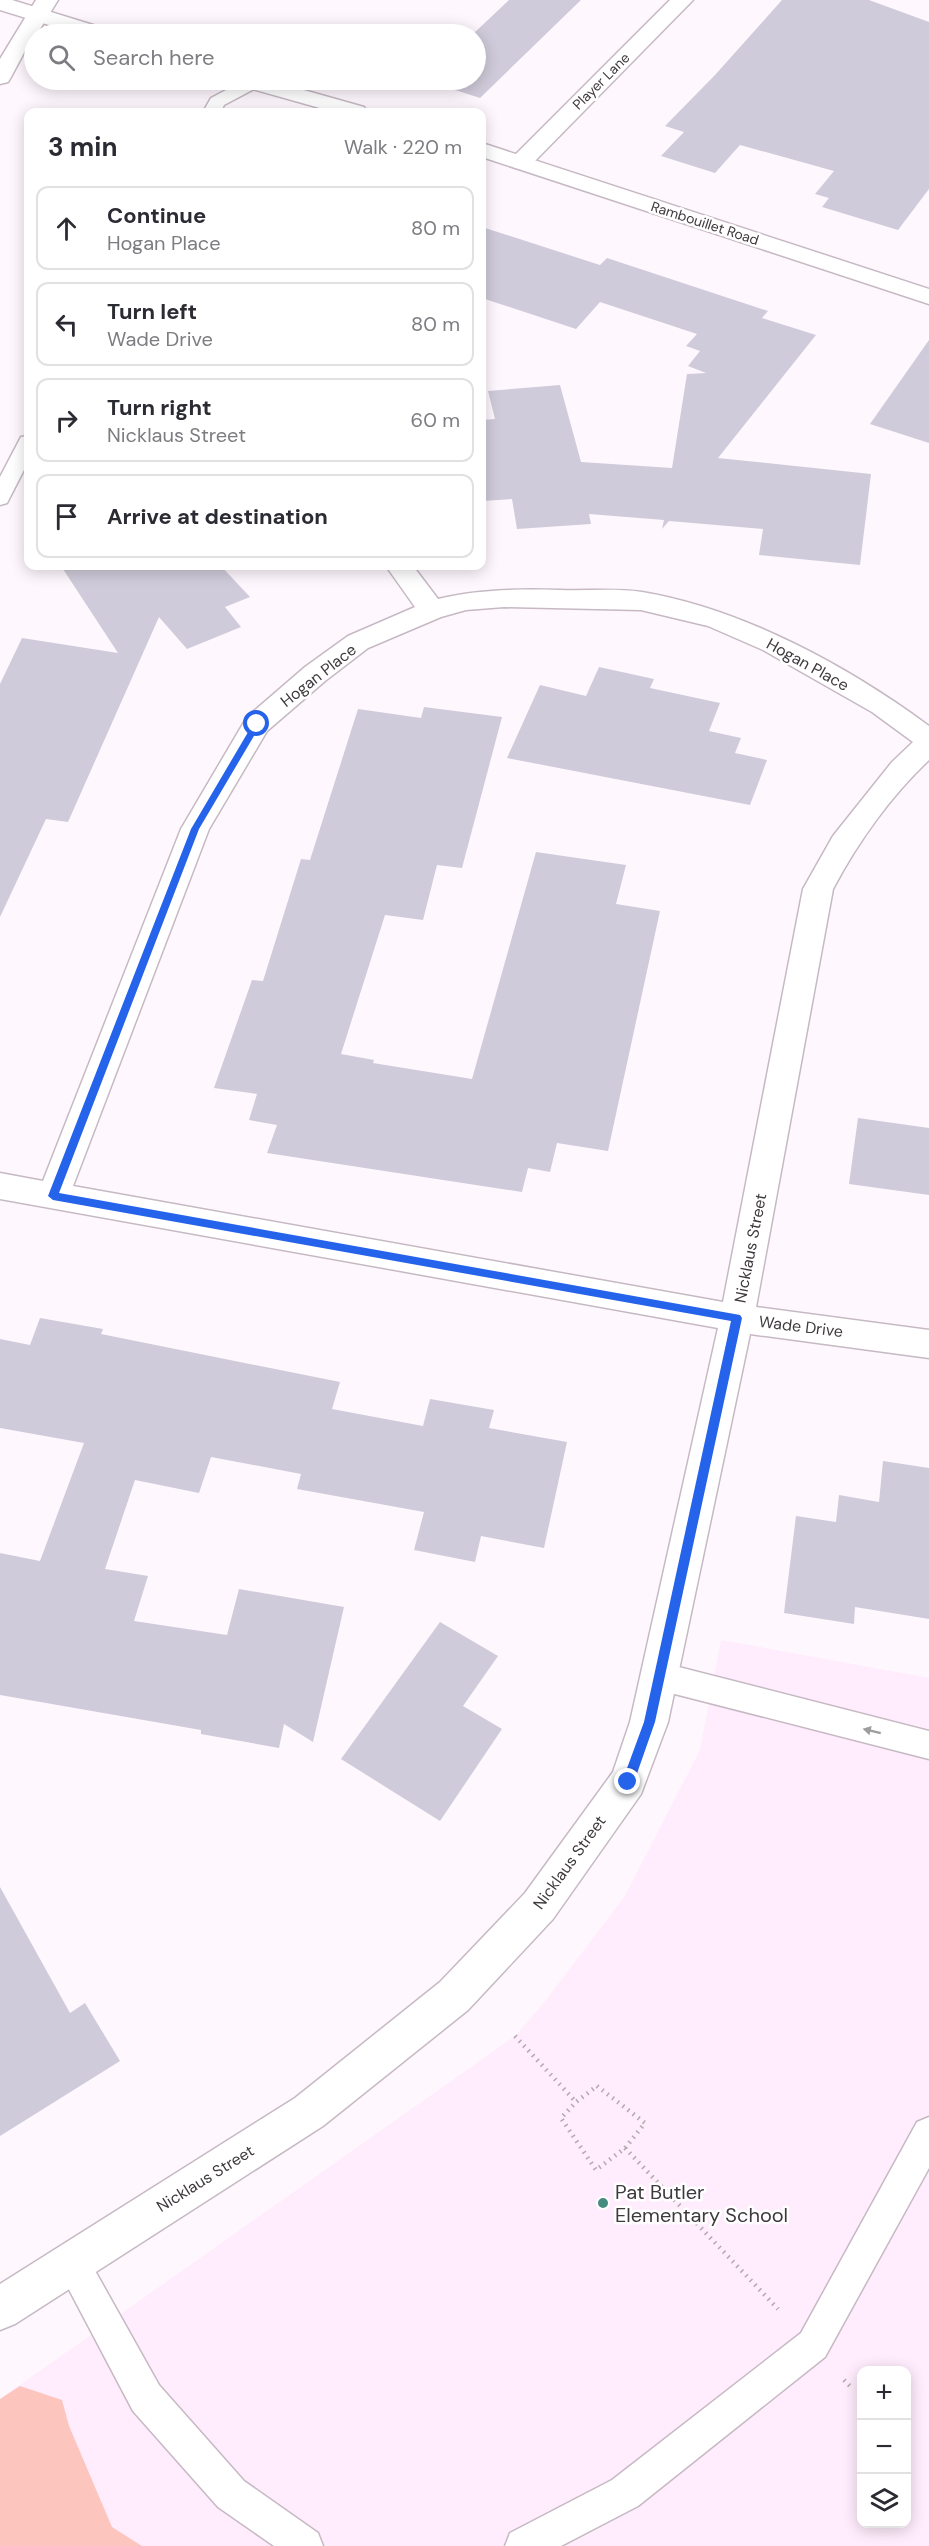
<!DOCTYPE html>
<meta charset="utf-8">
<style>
:root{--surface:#fff;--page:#f2f2f3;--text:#2b2b33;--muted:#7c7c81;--line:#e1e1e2}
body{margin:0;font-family:"DM Sans",sans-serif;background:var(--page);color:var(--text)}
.controls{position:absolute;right:18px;bottom:18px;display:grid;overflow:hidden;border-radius:12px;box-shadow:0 3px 15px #0003}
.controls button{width:54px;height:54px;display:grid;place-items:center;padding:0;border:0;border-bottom:2px solid var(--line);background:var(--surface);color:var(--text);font:30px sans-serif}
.stop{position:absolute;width:18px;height:18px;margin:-14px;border:4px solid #2563eb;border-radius:50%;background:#fff}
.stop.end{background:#2563eb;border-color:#fff;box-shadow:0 2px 6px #0008}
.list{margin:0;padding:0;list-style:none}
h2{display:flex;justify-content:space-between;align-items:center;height:78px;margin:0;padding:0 24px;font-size:26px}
h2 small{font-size:20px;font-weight:400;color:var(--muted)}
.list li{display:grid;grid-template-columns:39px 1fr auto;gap:18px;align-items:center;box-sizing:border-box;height:84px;margin:0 12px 12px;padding:0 12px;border:2px solid var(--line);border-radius:12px}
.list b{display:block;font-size:22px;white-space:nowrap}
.list p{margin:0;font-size:20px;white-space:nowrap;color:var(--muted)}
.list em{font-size:20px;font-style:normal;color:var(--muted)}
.icon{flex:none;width:33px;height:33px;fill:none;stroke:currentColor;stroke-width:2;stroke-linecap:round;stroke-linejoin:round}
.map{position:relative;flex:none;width:929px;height:2546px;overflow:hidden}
.search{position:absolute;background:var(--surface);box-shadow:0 3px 15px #0003;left:24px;top:24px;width:462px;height:66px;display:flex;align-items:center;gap:15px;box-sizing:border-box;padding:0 21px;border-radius:33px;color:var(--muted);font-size:22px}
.panel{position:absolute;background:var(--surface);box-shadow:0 3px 15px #0003;left:24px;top:108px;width:462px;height:462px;border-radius:12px}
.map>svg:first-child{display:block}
.built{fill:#ffecfc;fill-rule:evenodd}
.green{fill:#fcc6be}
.building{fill:#d0cbda}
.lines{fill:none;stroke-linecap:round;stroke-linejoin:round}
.service-casing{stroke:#c6b9c4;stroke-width:3}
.minor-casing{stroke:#c6b9c4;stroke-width:3}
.tertiary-casing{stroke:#c6b9c4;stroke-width:3}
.path{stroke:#b1aab0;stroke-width:4.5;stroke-dasharray:1.5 5;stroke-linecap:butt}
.service{fill:#fff;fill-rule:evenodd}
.minor{fill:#fff;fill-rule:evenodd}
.tertiary{fill:#fff;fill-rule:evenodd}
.oneway{fill:#9e9c9e}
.route{fill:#2563eb}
.poi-dot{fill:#468b7f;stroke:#fff;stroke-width:2}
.labels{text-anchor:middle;stroke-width:5;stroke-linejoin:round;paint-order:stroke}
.far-street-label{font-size:14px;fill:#3e393d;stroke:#fff}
.street-label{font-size:16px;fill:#3e393d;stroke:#fff}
.near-poi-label{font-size:20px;fill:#3e393d;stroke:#fff;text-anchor:start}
</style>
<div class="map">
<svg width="929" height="2546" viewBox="0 0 929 2546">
<rect width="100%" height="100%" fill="#fff7fe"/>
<path class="built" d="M721 1640 929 1678V2546H0V2399L515 2036 543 2004 625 1896 700 1750ZM862 2370H906V2524H862Z"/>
<path class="green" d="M20 2386 62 2400 69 2426 112 2527 142 2546H0V2399Z"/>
<g class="building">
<path d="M509 0H581L480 98 424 80H476V34H473Z"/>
<path d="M782 0H869L929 22V189L898 230 822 207 829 198 815 194 834 171 740 145 715 173 661 156 684 132 665 126 715 75Z"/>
<path d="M482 227 600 265 607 258 768 311 762 318 816 335 718 458 871 474 860 565 759 555 763 529 669 521 662 529 664 520 589 514 591 524 517 529 512 499 482 501V420L495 419 488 391 560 385 581 462 672 468 687 374 706 373 688 366 700 351 686 346 697 334 600 302 576 329 482 298Z"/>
<path d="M929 340V443L870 424Z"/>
<path d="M61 566H221L250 597 225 607 241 627 187 649 159 617 68 822 46 819 0 917V684L22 638 118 653Z"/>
<path d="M599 667 654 679 650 688 720 703 709 731 741 738 735 753 767 760 750 805 507 758 540 685 586 696Z"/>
<path d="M424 707 502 717 462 868 437 865 423 920 385 915 341 1054 374 1060 373 1063 472 1079 536 852 626 865 616 904 660 911 608 1151 557 1143 550 1172 528 1168 522 1192 267 1153 277 1125 249 1120 257 1094 214 1088 252 980 263 981 301 859 310 860 358 709 421 718Z"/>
<path d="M858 1118 929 1128V1195L849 1184Z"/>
<path d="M40 1318 103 1329 101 1334 340 1382 332 1409 423 1426 430 1399 494 1410 489 1428 567 1442 544 1548 481 1536 475 1562 414 1550 424 1512 297 1489 301 1474 211 1457 199 1493 135 1480 105 1569 148 1576 134 1621 227 1635 239 1589 344 1607 313 1742 284 1724 279 1748 201 1734V1730L0 1695V1553L40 1561 84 1443 0 1428V1339L30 1345Z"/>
<path d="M883 1461 929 1468V1619L855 1607 854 1624 784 1613 796 1516 836 1522 839 1495 879 1502Z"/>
<path d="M440 1622 498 1656 463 1706 502 1729 440 1821 341 1759Z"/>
<path d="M0 1887 70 2013 85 2003 120 2061 0 2136Z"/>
</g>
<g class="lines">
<defs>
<g id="service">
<path d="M245 80H261L263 82 260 86 224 105 221 112H203L211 98Z"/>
<path d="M28 436V462L7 503 0 505V477L21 437Z"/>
<path d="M659 1662 929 1731V1759L659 1690 648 1686 644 1676 648 1666Z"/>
<path d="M929 2117V2168L825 2357 638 2506 561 2546H505L510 2533 612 2480 801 2333 917 2122Z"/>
<path d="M72 2246 84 2251 159 2385 244 2481 318 2533 323 2546H274L218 2507 133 2411 55 2263 60 2251Z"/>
</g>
<g id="minor">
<path d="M36 0H58L37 34H34L11 77 8 82 0 84V59Z"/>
<path d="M670 0H693L529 167 521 169 513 167 510 162 513 157Z"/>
<path d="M386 566H413L438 599C479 589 518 589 560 590 587 591 616 588 642 592 743 609 848 666 929 726V760C890 797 858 842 833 889L756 1307 929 1330V1358L750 1334 668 1722 641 1794 553 1919 468 2010 323 2126 15 2324 0 2330V2284L295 2098 440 1982 525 1893 613 1772 630 1722 718 1328 0 1199V1173L43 1181 181 829 247 717 305 667 348 636 415 607ZM504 607 641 610 708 626 763 650 872 712 913 742 892 762 833 836 803 889 723 1302 73 1186 209 829 267 731 325 681 368 648 441 617 466 610Z"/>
</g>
<g id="tertiary">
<path d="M0 0H12L106 29 109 34H78L0 10Z"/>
<path d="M235 80H268L364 107 367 112H334L238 85Z"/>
<path d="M482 143 929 289V304L482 157Z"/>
</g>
</defs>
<use href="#service" class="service-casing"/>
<use href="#minor" class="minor-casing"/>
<use href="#tertiary" class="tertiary-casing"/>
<g class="path">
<path d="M515 2036 576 2102"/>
<path d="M597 2086 645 2123 625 2148 596 2170 561 2118 576 2102Z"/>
<path d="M625 2148 778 2309"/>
<path d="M844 2380 852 2388"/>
</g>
<use href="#service" class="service"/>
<use href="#minor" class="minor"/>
<use href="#tertiary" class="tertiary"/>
</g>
<defs><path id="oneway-solid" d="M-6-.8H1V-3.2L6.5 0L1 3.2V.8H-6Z" transform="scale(1.5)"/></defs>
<use class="oneway" href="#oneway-solid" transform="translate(872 1731) rotate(-166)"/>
<path class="route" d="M257 721 261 724 199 829 59 1193 740 1315 742 1318 655 1722 634 1782 628 1787 622 1782 644 1722 731 1321 53 1200 48 1196 191 829 254 722Z"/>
<circle class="poi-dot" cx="603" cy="2203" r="6"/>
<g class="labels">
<g class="far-street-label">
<text transform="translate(601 81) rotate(-45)" y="5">Player Lane</text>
<text transform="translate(705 223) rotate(18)" y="5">Rambouillet Road</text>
</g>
<g class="street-label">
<text transform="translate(808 664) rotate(29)" y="6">Hogan Place</text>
<text transform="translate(318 675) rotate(-38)" y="6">Hogan Place</text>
<text transform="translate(750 1248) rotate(-79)" y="6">Nicklaus Street</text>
<text transform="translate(801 1326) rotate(7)" y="6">Wade Drive</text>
<text transform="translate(569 1862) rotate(-54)" y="6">Nicklaus Street</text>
<text transform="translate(205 2178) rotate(-32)" y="6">Nicklaus Street</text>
</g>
<g class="near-poi-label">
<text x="615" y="2199">Pat Butler<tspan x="615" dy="23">Elementary School</tspan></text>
</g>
</g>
</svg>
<div class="controls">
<button>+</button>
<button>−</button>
<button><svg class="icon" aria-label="layers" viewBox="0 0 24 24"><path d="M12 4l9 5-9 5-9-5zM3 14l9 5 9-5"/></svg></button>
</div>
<div class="stop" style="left:257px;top:724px"></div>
<div class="stop end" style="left:628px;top:1782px"></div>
<div class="search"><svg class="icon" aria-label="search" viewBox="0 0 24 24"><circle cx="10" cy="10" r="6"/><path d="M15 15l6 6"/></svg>Search here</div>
<section class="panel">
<h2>3 min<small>Walk · 220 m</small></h2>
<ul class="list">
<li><svg class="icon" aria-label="ahead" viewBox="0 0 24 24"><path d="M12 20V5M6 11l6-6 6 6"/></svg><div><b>Continue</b><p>Hogan Place</p></div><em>80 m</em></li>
<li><svg class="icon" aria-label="left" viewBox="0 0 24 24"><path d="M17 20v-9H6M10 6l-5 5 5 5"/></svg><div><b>Turn left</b><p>Wade Drive</p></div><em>80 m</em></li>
<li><svg class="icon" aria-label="right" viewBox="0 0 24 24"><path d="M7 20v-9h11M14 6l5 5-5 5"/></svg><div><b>Turn right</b><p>Nicklaus Street</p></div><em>60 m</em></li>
<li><svg class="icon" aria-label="arrive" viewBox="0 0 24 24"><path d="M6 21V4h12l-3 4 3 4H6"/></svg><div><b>Arrive at destination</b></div></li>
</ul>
</section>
</div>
